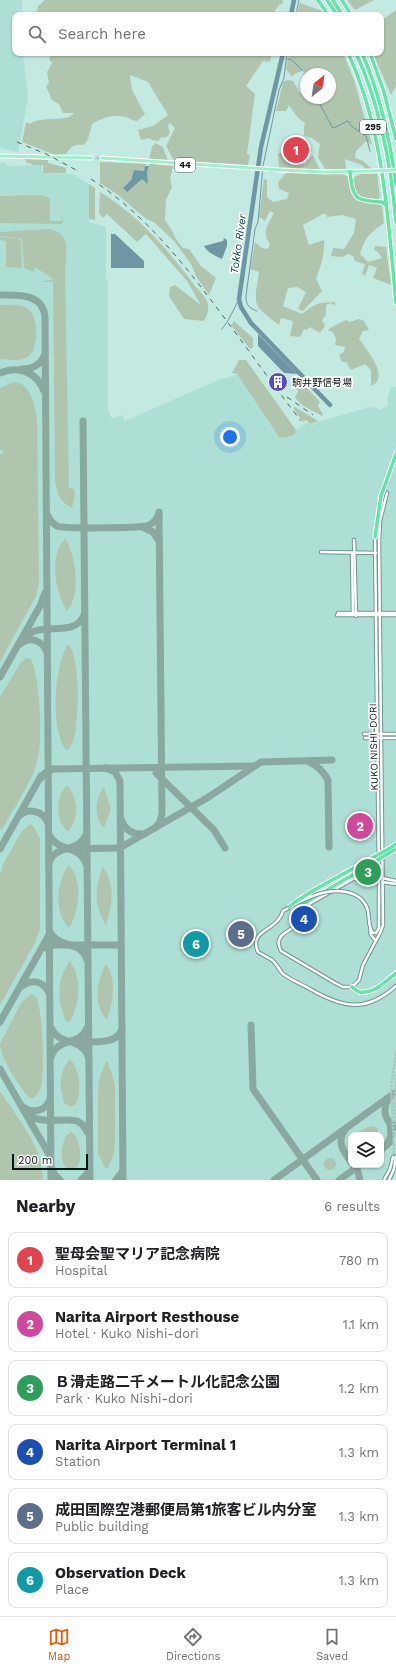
<!DOCTYPE html>
<meta charset="utf-8">
<style>
:root{--surface:#fff;--page:#f2f2f2;--text:#202124;--muted:#757577;--line:#e0e0e0;--accent:#ea580c}
body{margin:0;font-family:"Work Sans","Noto Sans JP",sans-serif;background:var(--page);color:var(--text)}
.controls{position:absolute;right:12px;bottom:12px;display:grid;overflow:hidden;border-radius:8px;box-shadow:0 1px 3px #0004}
.controls button{width:36px;height:36px;display:grid;place-items:center;padding:0;border:0;border-bottom:1px solid var(--line);background:var(--surface);color:var(--text);font:20px sans-serif}
.compass{position:absolute;left:300px;top:68px;width:36px;height:36px;border-radius:50%;background:var(--surface);box-shadow:0 1px 3px #0004;rotate:30deg}
.scale{position:absolute;left:12px;bottom:10px;width:76px;box-sizing:border-box;padding-left:4px;border:2px solid #071513;border-top:0;font-size:11px;line-height:14px;white-space:nowrap;color:#071513;-webkit-text-stroke:3px #fff;paint-order:stroke}
.you{position:absolute;left:230px;top:437px;width:14px;height:14px;margin:-10px;border:3px solid #fff;border-radius:50%;background:#1a73e8;box-shadow:0 0 0 6px #1a73e833}
.badge{display:grid;place-items:center;width:26px;height:26px;border-radius:50%;background:var(--accent);color:#fff;font-size:13px;font-weight:700}
.pin{position:absolute;translate:-50% -50%;border:2px solid #fff;box-shadow:0 1px 4px #0006}
.list{margin:0;padding:0;list-style:none}
h2{display:flex;justify-content:space-between;align-items:center;height:52px;margin:0;padding:0 16px;font-size:17px}
h2 small{font-size:13px;font-weight:400;color:var(--muted)}
.list li{display:grid;grid-template-columns:26px 1fr auto;gap:12px;align-items:center;box-sizing:border-box;height:56px;margin:0 8px 8px;padding:0 8px;border:1px solid var(--line);border-radius:8px}
.list b{display:block;font-size:15px;white-space:nowrap}
.list p{margin:0;font-size:13px;white-space:nowrap;color:var(--muted)}
.list em{font-size:13px;font-style:normal;color:var(--muted)}
.icon{flex:none;width:22px;height:22px;fill:none;stroke:currentColor;stroke-width:2;stroke-linecap:round;stroke-linejoin:round}
.map{position:relative;flex:none;width:396px;height:1180px;overflow:hidden}
.search{position:absolute;background:var(--surface);box-shadow:0 1px 3px #0004;left:12px;right:12px;top:12px;height:44px;display:flex;align-items:center;gap:10px;box-sizing:border-box;padding:0 14px;border-radius:8px;color:var(--muted);font-size:15px}
.sheet{height:436px;background:var(--surface)}
nav{display:flex;justify-content:space-around;align-items:center;box-sizing:border-box;height:56px;border-top:1px solid var(--line);background:var(--surface);font-size:11px;color:var(--muted)}
nav a{display:grid;justify-items:center;gap:2px}
nav .on{color:var(--accent)}
.map>svg:first-child{display:block}
.built{fill:#aedfd5;fill-rule:evenodd}
.green{fill:#b0c5ad}
.water{fill:#6f96a3}
.lines{fill:none;stroke-linecap:round;stroke-linejoin:round}
.stream{stroke:#6f96a3;stroke-width:1}
.river{stroke:#6f96a3;stroke-width:4.5}
.taxiway{stroke:#88a8a0;stroke-width:7}
.minor-tunnel{stroke:#a7cac2;stroke-width:2.5;stroke-dasharray:2.5 1;stroke-linecap:butt}
.major-tunnel{stroke:#a7cac2;stroke-width:3;stroke-dasharray:3 1.5;stroke-linecap:butt}
.minor-casing{stroke:#71968f;stroke-width:4.5}
.major-casing{stroke:#fff;stroke-width:5}
.highway-casing{stroke:#fff;stroke-width:5.5}
.minor{stroke:#fff;stroke-width:2.5}
.major{stroke:#a0efcb;stroke-width:3}
.highway{stroke:#61e5a9;stroke-width:3.5}
.rail{stroke:#4e6560;stroke-width:1;stroke-dasharray:5 5;stroke-linecap:butt}
.minor-bridge-casing{stroke:#71968f;stroke-width:4.5;stroke-linecap:butt}
.major-bridge-casing{stroke:#fff;stroke-width:5;stroke-linecap:butt}
.highway-bridge-casing{stroke:#fff;stroke-width:5.5;stroke-linecap:butt}
.minor-bridge{stroke:#fff;stroke-width:2.5}
.major-bridge{stroke:#a0efcb;stroke-width:3}
.highway-bridge{stroke:#61e5a9;stroke-width:3.5}
.labels{text-anchor:middle;stroke-width:3.5;stroke-linejoin:round;paint-order:stroke}
.shield{fill:#fff;stroke:#515b5a;stroke-width:1}
.shield-label{font-size:9px;font-weight:bold;fill:#071513}
.poi-label{font-size:10px;fill:#071513;stroke:#fff;text-anchor:start}
.street-label{font-size:10px;fill:#071513;stroke:#fff}
.water-label{font-size:11px;font-style:italic;fill:#013f4e;stroke:#fff}
</style>
<div class="map">
<svg width="396" height="1180" viewBox="0 0 396 1180">
<rect width="100%" height="100%" fill="#c3eae1"/>
<g class="built">
<path d="M0 0H22V15H15V53H23L28 98 18 152 0 148Z"/>
<path d="M5 162 6 165 8 166 42 165V173L73 174 89 184V222L106 227V277L108 285V409L112 419 122 415 125 421 220 379 227 378 237 374 279 437 283 438 294 435 296 430 308 422 312 426 315 423 369 407 377 408 378 410 386 407 388 404 387 399 391 387H396V445L393 453 396 455V1173L393 1180H0V163ZM351 1135H381V1165H351Z"/>
</g>
<g class="green">
<path d="M45 0H283L282 4 279 5 274 12 275 15H39L37 13 38 6Z"/>
<path d="M347 0H374L355 10Z"/>
<path d="M300 3 322 11 324 15H297Z"/>
<path d="M396 10V86L391 95 373 53H381V21Z"/>
<path d="M51 53H68L73 56 79 53H272L270 62 263 61 246 86 255 94 247 154 250 155 248 165 174 161 166 146 175 128 170 123 168 126 170 133 167 137 160 138 159 141 152 140 150 138 141 140 138 130 153 126 168 115 148 82 130 75 132 90 145 114 137 121C133 121 130 118 125 117 113 114 102 118 92 124L88 139 84 145C74 144 71 146 66 154L55 155 22 142 26 122 30 124C42 115 67 123 74 113H63L59 104 52 100 46 86 49 83 47 72 52 63 49 59Z"/>
<path d="M289 53H343L354 80 372 145 366 141 356 151 355 158 363 161 372 169H365L362 165 345 159 346 170 325 169 318 157 320 144 312 138 304 136V128L305 123 298 118 289 105 286 111H276L283 82 287 80 293 81 300 93 304 96 306 95V98H330V74H306V76L303 71 294 74 292 77 286 69Z"/>
<path d="M155 143 163 147 168 161 149 160 152 147Z"/>
<path d="M287 150 291 165 305 164 313 155 320 170 279 168 278 154Z"/>
<path d="M25 159 48 160V163L66 168V173H43V165H32L31 163H27Z"/>
<path d="M100 162 146 164 144 171 134 170 131 180 123 188 147 173 150 164 173 166 170 179 172 187 166 200 165 220C173 230 175 240 183 248L189 249 201 266 216 278 209 295 197 278 191 264 175 242 155 223 145 218 118 195 100 183Z"/>
<path d="M286 173 342 174 349 177C350 199 361 202 380 204L382 206 384 223C370 233 365 237 360 254L368 262 382 258 378 252 374 250 375 246 386 247 391 285 373 278 377 268 369 265 365 276 362 274 365 264 355 261 353 256 348 254 343 257 331 256 333 248 344 249 354 233 356 219 342 215 327 217 326 214H323L303 225 309 245 324 240C325 254 321 265 316 279L322 291 303 311 298 309 306 292 297 287 288 288 283 306 302 314 311 307 320 303 334 302 336 304 333 305 331 303 326 305V315L322 320 325 326 320 333 310 327 307 330 304 329 300 337 290 336 293 321 281 318 279 325C251 304 254 306 259 272L250 269 255 242 262 248 268 249 270 244C261 232 268 225 274 213L270 211 265 221 259 217 264 179 267 180V197L273 202 287 199 289 193 279 189 278 182Z"/>
<path d="M377 173 380 197C374 203 359 198 355 191 353 187 353 182 353 178L360 174Z"/>
<path d="M89 184 95 188V220L89 219Z"/>
<path d="M100 192C138 215 169 251 195 286 199 291 207 298 208 304 209 310 207 316 204 321L184 319 169 296 170 287 175 285 201 305 187 281 146 234 137 242 107 214 103 218 99 213Z"/>
<path d="M41 195 48 198 62 206V209L61 206 50 199V221H62V215L63 220 62 224 0 223V196Z"/>
<path d="M49 229C72 233 66 254 65 271L69 488 74 489 75 495 72 508C60 502 57 493 55 481L53 282H42L53 279 35 267 33 272 24 268 22 238 0 236V232Z"/>
<path d="M0 237 18 238 21 240 22 268 6 267V241L0 240Z"/>
<path d="M0 305C8 305 21 303 28 309 39 317 39 349 28 357 20 362 9 359 0 359Z"/>
<path d="M359 319 364 321 369 330 363 331 359 339C367 350 391 378 371 386V370L365 364 351 370 346 362H342L339 355 344 352 345 347 335 345 336 339 333 332 328 331 330 328 346 320 350 322Z"/>
<path d="M234 321 253 338V347L250 349 231 325Z"/>
<path d="M239 360H246L296 430 294 435 283 438 279 437 237 374 232 373Z"/>
<path d="M295 381 302 383 320 402 318 406 323 414 322 416 302 405 295 398 298 391 292 384Z"/>
<path d="M14 382C31 384 34 403 37 418L39 582 36 596 0 662V454H3V450H0V388Z"/>
<path d="M295 407 318 421 311 424 306 420 303 422 293 408Z"/>
<path d="M65 539C75 551 79 586 73 600 72 604 69 608 67 611 56 594 48 556 65 539Z"/>
<path d="M68 644C81 656 79 721 74 739 73 743 70 746 68 750L65 749C50 726 54 667 68 644Z"/>
<path d="M26 658 31 659C40 678 44 745 36 765 29 787 13 809 2 830L0 829V697L21 662Z"/>
<path d="M67 785C79 799 79 818 68 832 55 820 55 798 67 785Z"/>
<path d="M104 787 111 809 104 828C93 816 95 800 104 787Z"/>
<path d="M30 824 34 827 40 839V929L35 943 0 1005V874L3 867 2 866 22 831Z"/>
<path d="M68 865C84 879 79 912 69 928 53 911 57 884 68 865Z"/>
<path d="M375 865 374 876 354 877Z"/>
<path d="M103 867C116 886 112 905 106 925 94 907 94 887 103 867Z"/>
<path d="M70 961C83 981 80 1003 69 1023L66 1021C57 1001 56 980 70 961Z"/>
<path d="M106 964C118 981 112 1002 107 1020 93 1004 96 982 106 964Z"/>
<path d="M31 994 36 997C43 1010 45 1072 41 1087 40 1091 37 1095 34 1098H30C20 1089 0 1057 0 1044L21 1003Z"/>
<path d="M70 1059C80 1070 82 1090 76 1104L71 1107 65 1104C59 1090 58 1072 70 1059Z"/>
<path d="M106 1062H108L115 1084V1144L114 1153 108 1169 105 1168 98 1153V1092L99 1079Z"/>
<path d="M0 1091C17 1118 43 1146 43 1180H0Z"/>
<path d="M371 1126 378 1128V1135H357L363 1129Z"/>
<path d="M71 1132 76 1136C80 1146 85 1166 71 1171 58 1166 61 1146 66 1136Z"/>
<circle cx="330" cy="1164" r="6"/>
</g>
<g class="water">
<path d="M145 166H149L147 173 148 184 142 179 127 192 123 188 131 180 134 170 144 171Z"/>
<path d="M111 234H115L144 261V268H111Z"/>
<path d="M224 238 227 240V246L222 259C214 255 208 253 204 246L223 241Z"/>
<path d="M258 334 297 374 284 373 258 346Z"/>
</g>
<g class="lines">
<g class="stream">
<path d="M296 15 299 0"/>
<path d="M282 58 284 59"/>
<path d="M287 59 292 60 302 70"/>
<path d="M304 74 306 78"/>
<path d="M316 98C322 108 327 117 332 127L334 128 347 121 349 122 351 126 366 136 370 151"/>
<path d="M257 311C249 308 246 305 246 296L255 229 258 222 263 166 279 90 284 78 287 53"/>
<path d="M222 329 229 319 239 299"/>
</g>
<g class="river">
<path d="M291 15 294 0"/>
<path d="M283 53 261 147 239 299 241 307 251 323 330 405"/>
</g>
<g class="taxiway">
<path d="M0 295C18 295 43 293 45 317L51 1180"/>
<path d="M22 369C33 369 41 365 45 354"/>
<path d="M0 373C18 365 37 372 44 391"/>
<path d="M83 421 90 1180"/>
<path d="M47 514C49 519 52 523 57 526 64 529 137 528 146 526 152 525 156 520 159 514"/>
<path d="M143 527 153 532 159 541"/>
<path d="M25 637C41 620 74 639 84 615"/>
<path d="M20 644C30 636 42 640 47 652"/>
<path d="M0 677 40 606 45 593"/>
<path d="M308 761C316 765 324 772 328 780L329 847"/>
<path d="M106 768 115 772 120 781 123 1180"/>
<path d="M156 773 214 830 225 848"/>
<path d="M40 779 45 773 53 769 253 766"/>
<path d="M19 816C29 807 43 811 48 823"/>
<path d="M121 819C125 830 133 835 144 834"/>
<path d="M155 828 160 822 162 813 159 512"/>
<path d="M49 835C58 852 80 845 86 864"/>
<path d="M0 849 41 776"/>
<path d="M67 849 116 848 123 846 207 798 261 762 332 760"/>
<path d="M49 863C55 844 78 853 86 835"/>
<path d="M50 932C59 949 81 940 87 960"/>
<path d="M46 948 55 945H121"/>
<path d="M21 987C31 978 44 981 49 993"/>
<path d="M0 1022 49 935"/>
<path d="M251 1025 253 1089 317 1180"/>
<path d="M51 1028C59 1046 81 1037 88 1056"/>
<path d="M70 1041C85 1041 117 1047 122 1029"/>
<path d="M51 1057C57 1037 80 1046 87 1028"/>
<path d="M0 1069 50 1156"/>
<path d="M388 1099C382 1110 385 1122 396 1127"/>
<path d="M23 1107C33 1114 46 1111 50 1099"/>
<path d="M27 1113C40 1126 61 1117 77 1121L82 1124 88 1133"/>
<path d="M345 1130C336 1142 344 1152 351 1162"/>
<path d="M387 1145 391 1136 390 1123"/>
<path d="M381 1150 390 1142"/>
<path d="M354 1166 358 1172 360 1180"/>
<path d="M52 1169 55 1175 60 1180"/>
<path d="M81 1180 87 1174 89 1169"/>
<path d="M116 1180 123 1171"/>
<path d="M274 1180 396 1092"/>
<path d="M339 1180 360 1165"/>
</g>
<g class="minor-tunnel">
<path d="M396 1074 394 1109 396 1127"/>
<path d="M393 1157 394 1148 391 1088 396 1050"/>
</g>
<path class="major-tunnel" d="M92 158H102"/>
<defs>
<g id="minor">
<path d="M387 493 380 521 379 541 383 925 380 933 363 965 359 980 352 987H343L335 983 281 951C268 927 313 931 299 910L353 879 382 878 396 881"/>
<path d="M354 540 356 616"/>
<path d="M321 552 376 553"/>
<path d="M352 553 353 615"/>
<path d="M338 613H396"/>
<path d="M337 615H396"/>
<path d="M364 734H396"/>
<path d="M365 738H396"/>
<path d="M382 882 396 884"/>
<path d="M360 898C374 910 365 924 373 933H376L379 928V879L375 537"/>
<path d="M283 911C277 932 248 929 258 952 263 955 267 957 272 960 277 964 279 970 283 974 291 980 301 984 310 989 343 1008 366 1013 396 986"/>
<path d="M370 930 371 935 376 941"/>
<path d="M384 1180 390 1169 393 1157"/>
<path d="M389 1180 394 1169 396 1156"/>
</g>
<g id="major">
<path d="M0 156 92 158"/>
<path d="M102 158 281 170 324 172 375 171"/>
</g>
<g id="highway">
<path d="M318 0 328 15"/>
<path d="M327 0 337 15"/>
<path d="M333 0 342 15"/>
<path d="M342 0 351 15"/>
<path d="M348 53C384 131 388 219 396 303"/>
<path d="M356 53C380 105 391 165 396 222"/>
<path d="M362 53C380 94 390 140 396 184"/>
<path d="M370 53 384 92 396 139"/>
<path d="M350 172C353 200 355 200 382 202L386 205"/>
<path d="M375 537 381 496 396 454"/>
<path d="M392 847 396 844"/>
<path d="M299 910 300 906 303 904 363 869"/>
<path d="M352 987 359 992C374 994 385 982 396 973"/>
</g>
</defs>
<use href="#minor" class="minor-casing"/>
<use href="#major" class="major-casing"/>
<use href="#highway" class="highway-casing"/>
<use href="#minor" class="minor"/>
<use href="#major" class="major"/>
<use href="#highway" class="highway"/>
<g class="rail">
<path d="M17 142 46 154 78 171"/>
<path d="M91 179C146 215 184 264 223 316 249 351 274 386 301 421"/>
<path d="M287 397 313 415"/>
</g>
<defs>
<path id="minor-bridge" d="M283 911C304 898 337 881 360 898"/>
<path id="major-bridge" d="M375 171 396 170"/>
<g id="highway-bridge">
<path d="M363 869 394 850"/>
<path d="M289 907 295 902 314 890 392 847"/>
</g>
</defs>
<use href="#minor-bridge" class="minor-bridge-casing"/>
<use href="#major-bridge" class="major-bridge-casing"/>
<use href="#highway-bridge" class="highway-bridge-casing"/>
<use href="#minor-bridge" class="minor-bridge"/>
<use href="#major-bridge" class="major-bridge"/>
<use href="#highway-bridge" class="highway-bridge"/>
</g>
<defs>
<symbol id="building-disc" viewBox="-11 -11 22 22"><circle r="9.5" fill="#554dc5" stroke="#fff"/><path d="M-4-6H4V6H1V3H-1V6H-4ZM-2.5-4.3h1.7v1.8h-1.7ZM.8-4.3h1.7v1.8H.8ZM-2.5-1h1.7V.8h-1.7ZM.8-1h1.7V.8H.8Z" fill="#fff"/></symbol>
</defs>
<g fill-rule="evenodd">
<use href="#building-disc" x="267" y="371" width="22" height="22"/>
</g>
<g class="labels">
<g class="shield">
<rect x="360" y="120" width="26" height="14" rx="3"/>
<rect x="175" y="158" width="20" height="14" rx="3"/>
</g>
<g class="shield-label">
<text x="373" y="130">295</text>
<text x="185" y="168">44</text>
</g>
<g class="poi-label">
<text x="292" y="386">駒井野信号場</text>
</g>
<g class="street-label">
<text transform="translate(373 747) rotate(-91)" y="4">KUKO NISHI-DORI</text>
</g>
<g class="water-label">
<text transform="translate(238 244) rotate(-82)" y="4">Tokko River</text>
</g>
</g>
</svg>
<div class="controls">
<button><svg class="icon" aria-label="layers" viewBox="0 0 24 24"><path d="M12 4l9 5-9 5-9-5zM3 14l9 5 9-5"/></svg></button>
</div>
<svg class="compass" viewBox="-18 -18 36 36"><path d="M0-13l5 13h-10z" fill="#e53935"/><path d="M0 13l5-13h-10z" fill="#757577"/></svg>
<div class="scale">200 m</div>
<div class="you"></div>
<div class="pin badge" style="left:296px;top:150px;background:#e0444e">1</div>
<div class="pin badge" style="left:360px;top:826px;background:#d1479c">2</div>
<div class="pin badge" style="left:368px;top:872px;background:#2e9e5b">3</div>
<div class="pin badge" style="left:304px;top:919px;background:#1a4fb4">4</div>
<div class="pin badge" style="left:241px;top:934px;background:#5c6f8a">5</div>
<div class="pin badge" style="left:196px;top:944px;background:#0f9aa8">6</div>
<div class="search"><svg class="icon" aria-label="search" viewBox="0 0 24 24"><circle cx="10" cy="10" r="6"/><path d="M15 15l6 6"/></svg>Search here</div>
</div>
<section class="sheet">
<h2>Nearby<small>6 results</small></h2>
<ul class="list">
<li><span class="badge" style="background:#e0444e">1</span><div><b>聖母会聖マリア記念病院</b><p>Hospital</p></div><em>780 m</em></li>
<li><span class="badge" style="background:#d1479c">2</span><div><b>Narita Airport Resthouse</b><p>Hotel · Kuko Nishi-dori</p></div><em>1.1 km</em></li>
<li><span class="badge" style="background:#2e9e5b">3</span><div><b>Ｂ滑走路二千メートル化記念公園</b><p>Park · Kuko Nishi-dori</p></div><em>1.2 km</em></li>
<li><span class="badge" style="background:#1a4fb4">4</span><div><b>Narita Airport Terminal 1</b><p>Station</p></div><em>1.3 km</em></li>
<li><span class="badge" style="background:#5c6f8a">5</span><div><b>成田国際空港郵便局第1旅客ビル内分室</b><p>Public building</p></div><em>1.3 km</em></li>
<li><span class="badge" style="background:#0f9aa8">6</span><div><b>Observation Deck</b><p>Place</p></div><em>1.3 km</em></li>
</ul>
</section>
<nav>
<a class="on"><svg class="icon" aria-label="map" viewBox="0 0 24 24"><path d="M3 6l6-2 6 2 6-2v14l-6 2-6-2-6 2zM9 4v14M15 6v14"/></svg>Map</a>
<a><svg class="icon" aria-label="directions" viewBox="0 0 24 24"><path d="M12 3l9 9-9 9-9-9zM9 14v-3h6M13 9l2 2-2 2"/></svg>Directions</a>
<a><svg class="icon" aria-label="saved" viewBox="0 0 24 24"><path d="M7 4h10v16l-5-4-5 4z"/></svg>Saved</a>
</nav>
